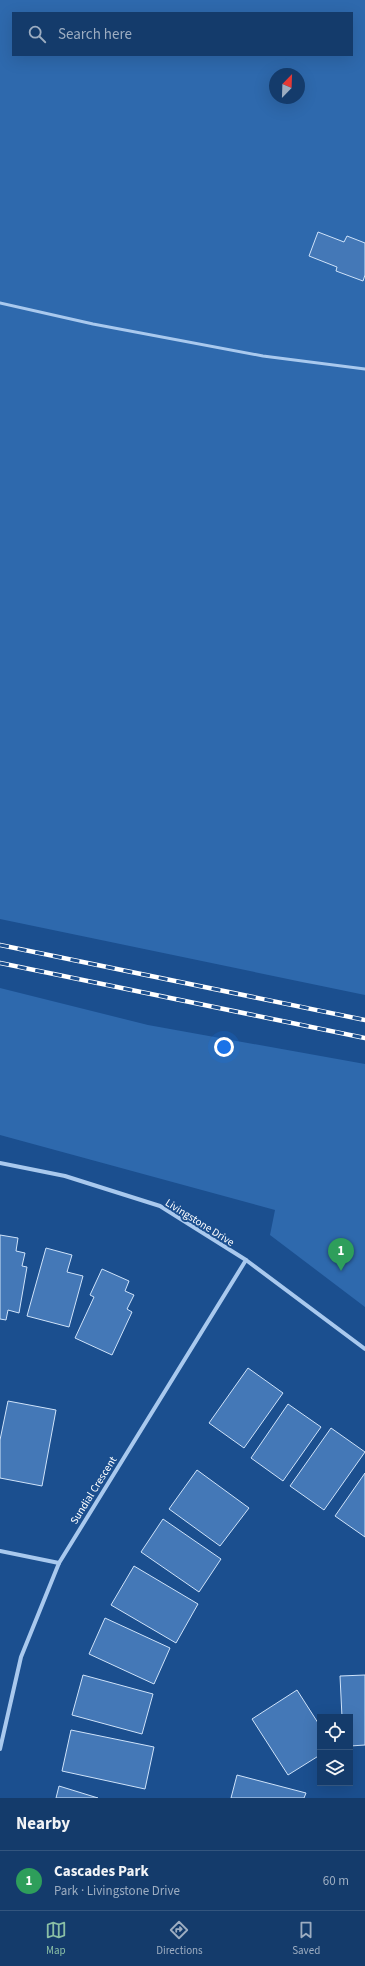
<!DOCTYPE html>
<meta charset="utf-8">
<style>
:root{--surface:#143b6b;--page:#1d4271;--text:#f1f3f6;--muted:#9dadc1;--line:#33557e;--accent:#8abfa5}
body{margin:0;font-family:"Source Sans 3",sans-serif;background:var(--page);color:var(--text)}
.controls{position:absolute;right:12px;bottom:12px;display:grid;overflow:hidden;border-radius:0px;box-shadow:0 4px 16px #0002}
.controls button{width:36px;height:36px;display:grid;place-items:center;padding:0;border:0;border-bottom:1px solid var(--line);background:var(--surface);color:var(--text);font:20px sans-serif}
.compass{position:absolute;left:269px;top:68px;width:36px;height:36px;border-radius:50%;background:var(--surface);box-shadow:0 4px 16px #0002;rotate:23deg}
.you{position:absolute;left:224px;top:1047px;width:14px;height:14px;margin:-10px;border:3px solid #fff;border-radius:50%;background:#1a73e8;box-shadow:0 0 0 6px #1a73e833}
.badge{display:grid;place-items:center;width:26px;height:26px;border-radius:50%;background:var(--accent);color:#fff;font-size:13px;font-weight:700}
.pin{position:absolute;translate:-50% -33px;filter:drop-shadow(0 1px 2px #0008)}
.pin::after{content:'';position:absolute;top:21px;width:14px;height:12px;background:inherit;clip-path:polygon(0 0,100% 0,50% 100%)}
.list{margin:0;padding:0;list-style:none}
h2{display:flex;justify-content:space-between;align-items:center;height:52px;margin:0;padding:0 16px;font-size:17px}
h2 small{font-size:13px;font-weight:400;color:var(--muted)}
.list li{display:grid;grid-template-columns:26px 1fr auto;gap:12px;align-items:center;box-sizing:border-box;height:60px;padding:0 16px;border-top:1px solid var(--line)}
.list b{display:block;font-size:15px;white-space:nowrap}
.list p{margin:0;font-size:13px;white-space:nowrap;color:var(--muted)}
.list em{font-size:13px;font-style:normal;color:var(--muted)}
.icon{flex:none;width:22px;height:22px;fill:none;stroke:currentColor;stroke-width:2;stroke-linecap:round;stroke-linejoin:round}
.map{position:relative;flex:none;width:365px;height:1798px;overflow:hidden}
.search{position:absolute;background:var(--surface);box-shadow:0 4px 16px #0002;left:12px;right:12px;top:12px;height:44px;display:flex;align-items:center;gap:10px;box-sizing:border-box;padding:0 14px;border-radius:0px;color:var(--muted);font-size:15px}
.sheet{height:112px;background:var(--surface)}
nav{display:flex;justify-content:space-around;align-items:center;box-sizing:border-box;height:56px;border-top:1px solid var(--line);background:var(--surface);font-size:11px;color:var(--muted)}
nav a{display:grid;justify-items:center;gap:2px}
nav .on{color:var(--accent)}
.map>svg:first-child{display:block}
.green{fill:#2e69ad;fill-rule:evenodd}
.building{fill:#4478b7;stroke:#cfe3fa}
.lines{fill:none;stroke-linecap:round;stroke-linejoin:round}
.service{stroke:#a9c9ee;stroke-width:3}
.minor{stroke:#a9c9ee;stroke-width:4}
.rail-casing{stroke:#fff;stroke-width:4.5}
.rail{stroke:#1b4f8f;stroke-width:3;stroke-dasharray:9;stroke-linecap:butt}
.labels{text-anchor:middle;stroke-width:4;stroke-linejoin:round;paint-order:stroke}
.street-label{font-size:11px;fill:#fff;stroke:#1b4f8f}
</style>
<div class="map">
<svg width="365" height="1798" viewBox="0 0 365 1798">
<rect width="100%" height="100%" fill="#1b4f8f"/>
<g class="green">
<path d="M0 0H365V995L0 919ZM13 13H352V55H13ZM275 74H299V98H275Z"/>
<path d="M0 988 148 1025 365 1064V1307L270 1235 275 1210 0 1135Z"/>
</g>
<g class="building">
<path d="M318 232 344 242 347 236 365 243V275L363 281 336 271 337 267 309 256Z"/>
<path d="M0 1235 18 1238 16 1251 25 1253 22 1266 27 1267 19 1313 8 1310 6 1320 0 1319Z"/>
<path d="M46 1248 72 1255 67 1272 83 1276 69 1327 27 1316Z"/>
<path d="M102 1269 129 1281 125 1291 134 1295 127 1309 132 1312 112 1355 75 1338 94 1297 90 1295Z"/>
<path d="M248 1368 283 1393 244 1448 209 1423Z"/>
<path d="M8 1401 56 1410 42 1486 0 1478V1440Z"/>
<path d="M288 1404 321 1427 283 1481 251 1458Z"/>
<path d="M331 1428 365 1452 324 1510 290 1486Z"/>
<path d="M197 1470 249 1508 220 1546 169 1509Z"/>
<path d="M365 1473V1537L335 1516Z"/>
<path d="M163 1519 221 1559 199 1592 141 1552Z"/>
<path d="M134 1566 198 1604 176 1643 111 1605Z"/>
<path d="M105 1618 170 1648 154 1684 89 1654Z"/>
<path d="M83 1675 153 1694 142 1734 72 1715Z"/>
<path d="M365 1675V1745L350 1746V1717H342L340 1676Z"/>
<path d="M297 1690 320 1726V1755L288 1775 252 1719Z"/>
<path d="M71 1730 154 1747 145 1789 62 1771Z"/>
<path d="M237 1775 306 1793 304 1798H231Z"/>
<path d="M59 1786 98 1798H56Z"/>
</g>
<g class="lines">
<path class="service" d="M0 303 93 324 263 356 365 369"/>
<g class="minor">
<path d="M0 1163 65 1176 160 1206 246 1260 365 1349"/>
<path d="M0 1551 59 1563"/>
<path d="M0 1749 21 1657 59 1563 246 1260"/>
</g>
<defs>
<g id="rail">
<path d="M0 945 365 1020"/>
<path d="M0 963 365 1038"/>
</g>
</defs>
<use href="#rail" class="rail-casing"/>
<use href="#rail" class="rail"/>
</g>
<g class="labels">
<g class="street-label">
<text transform="translate(200 1222) rotate(32)" y="4">Livingstone Drive</text>
<text transform="translate(93 1490) rotate(-58)" y="4">Sundial Crescent</text>
</g>
</g>
</svg>
<div class="controls">
<button><svg class="icon" aria-label="locate" viewBox="0 0 24 24"><circle cx="12" cy="12" r="6"/><path d="M12 2v4M12 18v4M2 12h4M18 12h4"/></svg></button>
<button><svg class="icon" aria-label="layers" viewBox="0 0 24 24"><path d="M12 4l9 5-9 5-9-5zM3 14l9 5 9-5"/></svg></button>
</div>
<svg class="compass" viewBox="-18 -18 36 36"><path d="M0-13l5 13h-10z" fill="#e53935"/><path d="M0 13l5-13h-10z" fill="#9dadc1"/></svg>
<div class="you"></div>
<div class="pin badge" style="left:341px;top:1271px;background:#2e9e5b">1</div>
<div class="search"><svg class="icon" aria-label="search" viewBox="0 0 24 24"><circle cx="10" cy="10" r="6"/><path d="M15 15l6 6"/></svg>Search here</div>
</div>
<section class="sheet">
<h2>Nearby<small></small></h2>
<ul class="list">
<li><span class="badge" style="background:#2e9e5b">1</span><div><b>Cascades Park</b><p>Park · Livingstone Drive</p></div><em>60 m</em></li>
</ul>
</section>
<nav>
<a class="on"><svg class="icon" aria-label="map" viewBox="0 0 24 24"><path d="M3 6l6-2 6 2 6-2v14l-6 2-6-2-6 2zM9 4v14M15 6v14"/></svg>Map</a>
<a><svg class="icon" aria-label="directions" viewBox="0 0 24 24"><path d="M12 3l9 9-9 9-9-9zM9 14v-3h6M13 9l2 2-2 2"/></svg>Directions</a>
<a><svg class="icon" aria-label="saved" viewBox="0 0 24 24"><path d="M7 4h10v16l-5-4-5 4z"/></svg>Saved</a>
</nav>
